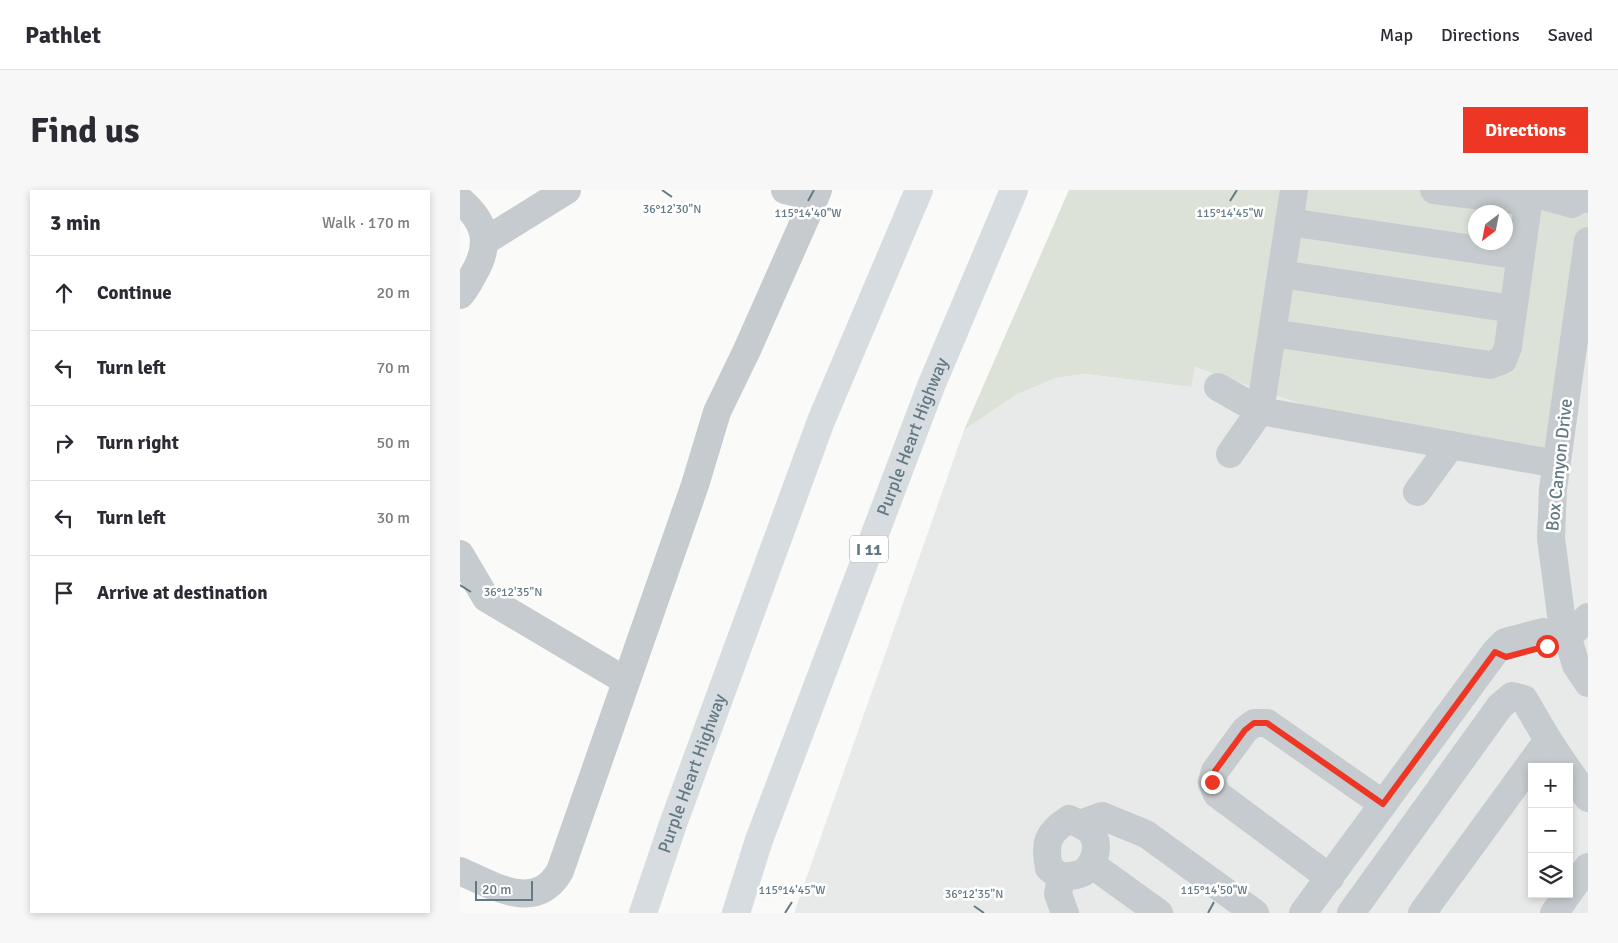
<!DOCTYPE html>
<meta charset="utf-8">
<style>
:root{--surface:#fff;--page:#f7f7f7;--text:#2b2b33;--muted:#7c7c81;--line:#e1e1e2;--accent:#ed3624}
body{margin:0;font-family:Signika,sans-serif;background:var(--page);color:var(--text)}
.controls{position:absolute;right:15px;bottom:15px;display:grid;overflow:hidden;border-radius:0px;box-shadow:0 2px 8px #0003}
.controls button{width:45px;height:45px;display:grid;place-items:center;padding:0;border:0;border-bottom:1px solid var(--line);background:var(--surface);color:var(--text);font:25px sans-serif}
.compass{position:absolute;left:1008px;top:15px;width:45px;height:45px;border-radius:50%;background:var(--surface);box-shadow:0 2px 8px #0003;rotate:212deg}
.scale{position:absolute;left:15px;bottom:12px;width:58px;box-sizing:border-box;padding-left:5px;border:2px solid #637a84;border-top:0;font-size:14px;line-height:18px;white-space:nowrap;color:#637a84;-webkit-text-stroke:4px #fff;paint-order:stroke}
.stop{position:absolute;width:15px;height:15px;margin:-11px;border:4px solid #ed3624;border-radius:50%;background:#fff}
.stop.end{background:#ed3624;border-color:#fff;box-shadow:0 1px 5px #0008}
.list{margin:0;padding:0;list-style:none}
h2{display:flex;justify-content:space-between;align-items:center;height:65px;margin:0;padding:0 20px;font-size:21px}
h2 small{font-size:16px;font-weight:400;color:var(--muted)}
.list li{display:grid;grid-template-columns:32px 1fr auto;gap:15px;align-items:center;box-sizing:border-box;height:75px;padding:0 20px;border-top:1px solid var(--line)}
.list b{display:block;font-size:19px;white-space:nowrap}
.list em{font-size:16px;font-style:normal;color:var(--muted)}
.icon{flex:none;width:28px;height:28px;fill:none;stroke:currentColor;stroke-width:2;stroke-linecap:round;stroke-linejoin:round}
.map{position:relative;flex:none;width:1128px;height:723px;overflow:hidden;border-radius:0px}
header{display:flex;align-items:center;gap:30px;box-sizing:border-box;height:70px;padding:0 25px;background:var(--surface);border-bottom:1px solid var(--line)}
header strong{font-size:24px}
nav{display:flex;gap:28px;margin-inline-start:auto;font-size:18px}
.intro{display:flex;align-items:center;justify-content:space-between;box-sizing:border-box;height:120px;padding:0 30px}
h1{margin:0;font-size:35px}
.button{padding:12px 22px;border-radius:0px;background:var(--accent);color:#fff;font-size:18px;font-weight:700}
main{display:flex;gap:30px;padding:0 30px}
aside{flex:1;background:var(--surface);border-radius:0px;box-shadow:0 2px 8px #0003}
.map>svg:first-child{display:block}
.built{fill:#e8eae9;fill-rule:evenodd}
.green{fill:#dde2d8;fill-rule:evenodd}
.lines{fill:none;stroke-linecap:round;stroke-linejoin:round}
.minor{stroke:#c5cbce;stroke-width:28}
.highway{stroke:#d6dcdf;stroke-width:28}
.route{stroke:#ed3624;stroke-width:6}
.ticks{fill:none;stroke:#637a84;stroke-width:2}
.labels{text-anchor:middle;stroke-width:5;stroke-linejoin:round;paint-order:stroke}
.shield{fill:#fff;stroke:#92a2a9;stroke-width:1}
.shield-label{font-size:16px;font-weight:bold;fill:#637a84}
.street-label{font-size:18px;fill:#637a84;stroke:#fff}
.ticks-label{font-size:12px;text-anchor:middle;fill:#637a84;stroke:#fff;stroke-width:5;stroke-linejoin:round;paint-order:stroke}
</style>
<header>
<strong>Pathlet</strong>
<nav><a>Map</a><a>Directions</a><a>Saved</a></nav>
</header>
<div class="intro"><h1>Find us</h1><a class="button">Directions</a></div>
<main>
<aside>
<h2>3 min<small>Walk · 170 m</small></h2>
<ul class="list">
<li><svg class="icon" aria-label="ahead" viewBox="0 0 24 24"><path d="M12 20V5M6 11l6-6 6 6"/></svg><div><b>Continue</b></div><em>20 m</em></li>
<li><svg class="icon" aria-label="left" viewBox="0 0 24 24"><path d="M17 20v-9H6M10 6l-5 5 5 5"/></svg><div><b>Turn left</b></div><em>70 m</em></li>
<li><svg class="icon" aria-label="right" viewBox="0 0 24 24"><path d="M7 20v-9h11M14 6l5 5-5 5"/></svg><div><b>Turn right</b></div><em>50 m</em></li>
<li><svg class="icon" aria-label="left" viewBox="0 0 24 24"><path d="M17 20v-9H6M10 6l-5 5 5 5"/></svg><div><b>Turn left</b></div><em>30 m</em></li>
<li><svg class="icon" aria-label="arrive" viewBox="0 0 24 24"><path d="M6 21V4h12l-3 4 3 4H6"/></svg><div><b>Arrive at destination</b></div></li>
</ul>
</aside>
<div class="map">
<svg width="1128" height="723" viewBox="0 0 1128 723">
<rect width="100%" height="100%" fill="#fafaf8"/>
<path class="built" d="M1128 51V723H334L504 240 556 205 596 188 625 184 730 197 735 177 898 234ZM1072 577H1109V704H1072Z"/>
<path class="green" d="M609 0H1128V51L1097 274 898 234 735 177 731 197 625 184 596 188 556 205 504 240ZM1016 22H1046V52H1016Z"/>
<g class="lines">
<g class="minor">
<path d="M325 0 355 7"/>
<path d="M974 0 1068 12"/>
<path d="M1070 2 1112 14 1122 8 1128 9"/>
<path d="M0 10C27 33 31 55 13 85 9 92 6 99 0 105"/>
<path d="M829 32 1061 66"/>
<path d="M25 51 107 0"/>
<path d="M1128 51 1093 299 1091 348 1101 425 1116 475 1128 493"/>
<path d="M821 84 1053 119"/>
<path d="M812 143 1030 175 1043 170 1048 157 1070 0"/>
<path d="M758 197 800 221 834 0"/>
<path d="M770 264 800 221 1097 274"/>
<path d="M957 302 991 255"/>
<path d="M0 364 26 408 166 491"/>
<path d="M1116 439 1128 427"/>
<path d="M1109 581 1128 608"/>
<path d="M609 629C617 633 630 637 634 647 639 658 634 675 624 682 618 686 608 686 601 687L589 678C584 653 587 643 609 629Z"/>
<path d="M620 634 642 626 686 644 795 723"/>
<path d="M631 674 699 723"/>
<path d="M0 681C34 696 76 723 100 681L235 295 257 222 287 160 358 0"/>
<path d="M601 687 598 704 605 723"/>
<path d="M870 688 757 604 752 592 755 581 785 540 794 533H807L923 614"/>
<path d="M1109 702 1128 677"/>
<path d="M843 723 1035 462 1045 452 1083 442 1094 447"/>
<path d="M891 723 1040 516 1052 506 1064 509 1088 550 1106 577"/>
<path d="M962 723 1088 550"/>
<path d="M1094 723 1108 704"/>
</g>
<g class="highway">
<path id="s1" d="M183 723 213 634 361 231 459 0"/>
<path id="s2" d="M276 723 299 650 471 196 554 0"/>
</g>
</g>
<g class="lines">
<path class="route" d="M752 592 755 581 785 540 794 533H807L923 614 1035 462 1046 467 1087 456"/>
</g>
<path class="ticks" d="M202 0 212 7M348 11 354 0M770 11 777 0M0 395 11 402M514 716 524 723M325 723 332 712M748 723 754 712"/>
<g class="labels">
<rect class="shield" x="390" y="345.5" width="38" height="27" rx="4"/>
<g class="shield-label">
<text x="409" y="365">I 11</text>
</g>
<g class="street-label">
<text dy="6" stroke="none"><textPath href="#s2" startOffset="508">Purple Heart Highway</textPath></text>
<text transform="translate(1099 275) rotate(-84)" y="6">Box Canyon Drive</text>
<text dy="6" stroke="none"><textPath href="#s1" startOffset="148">Purple Heart Highway</textPath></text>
</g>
</g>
<g class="ticks-label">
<text x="212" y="23">36°12'30"N</text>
<text x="348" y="27">115°14'40"W</text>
<text x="770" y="27">115°14'45"W</text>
<text x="53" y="406">36°12'35"N</text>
<text x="332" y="704">115°14'45"W</text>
<text x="754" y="704">115°14'50"W</text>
<text x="514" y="708">36°12'35"N</text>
</g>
</svg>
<div class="controls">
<button>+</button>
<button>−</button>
<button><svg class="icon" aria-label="layers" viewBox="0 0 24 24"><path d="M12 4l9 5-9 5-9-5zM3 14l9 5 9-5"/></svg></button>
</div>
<svg class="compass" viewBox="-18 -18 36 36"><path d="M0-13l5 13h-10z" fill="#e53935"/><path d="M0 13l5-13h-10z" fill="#7c7c81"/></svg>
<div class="scale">20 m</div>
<div class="stop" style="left:1087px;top:456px"></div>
<div class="stop end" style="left:752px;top:592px"></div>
</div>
</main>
